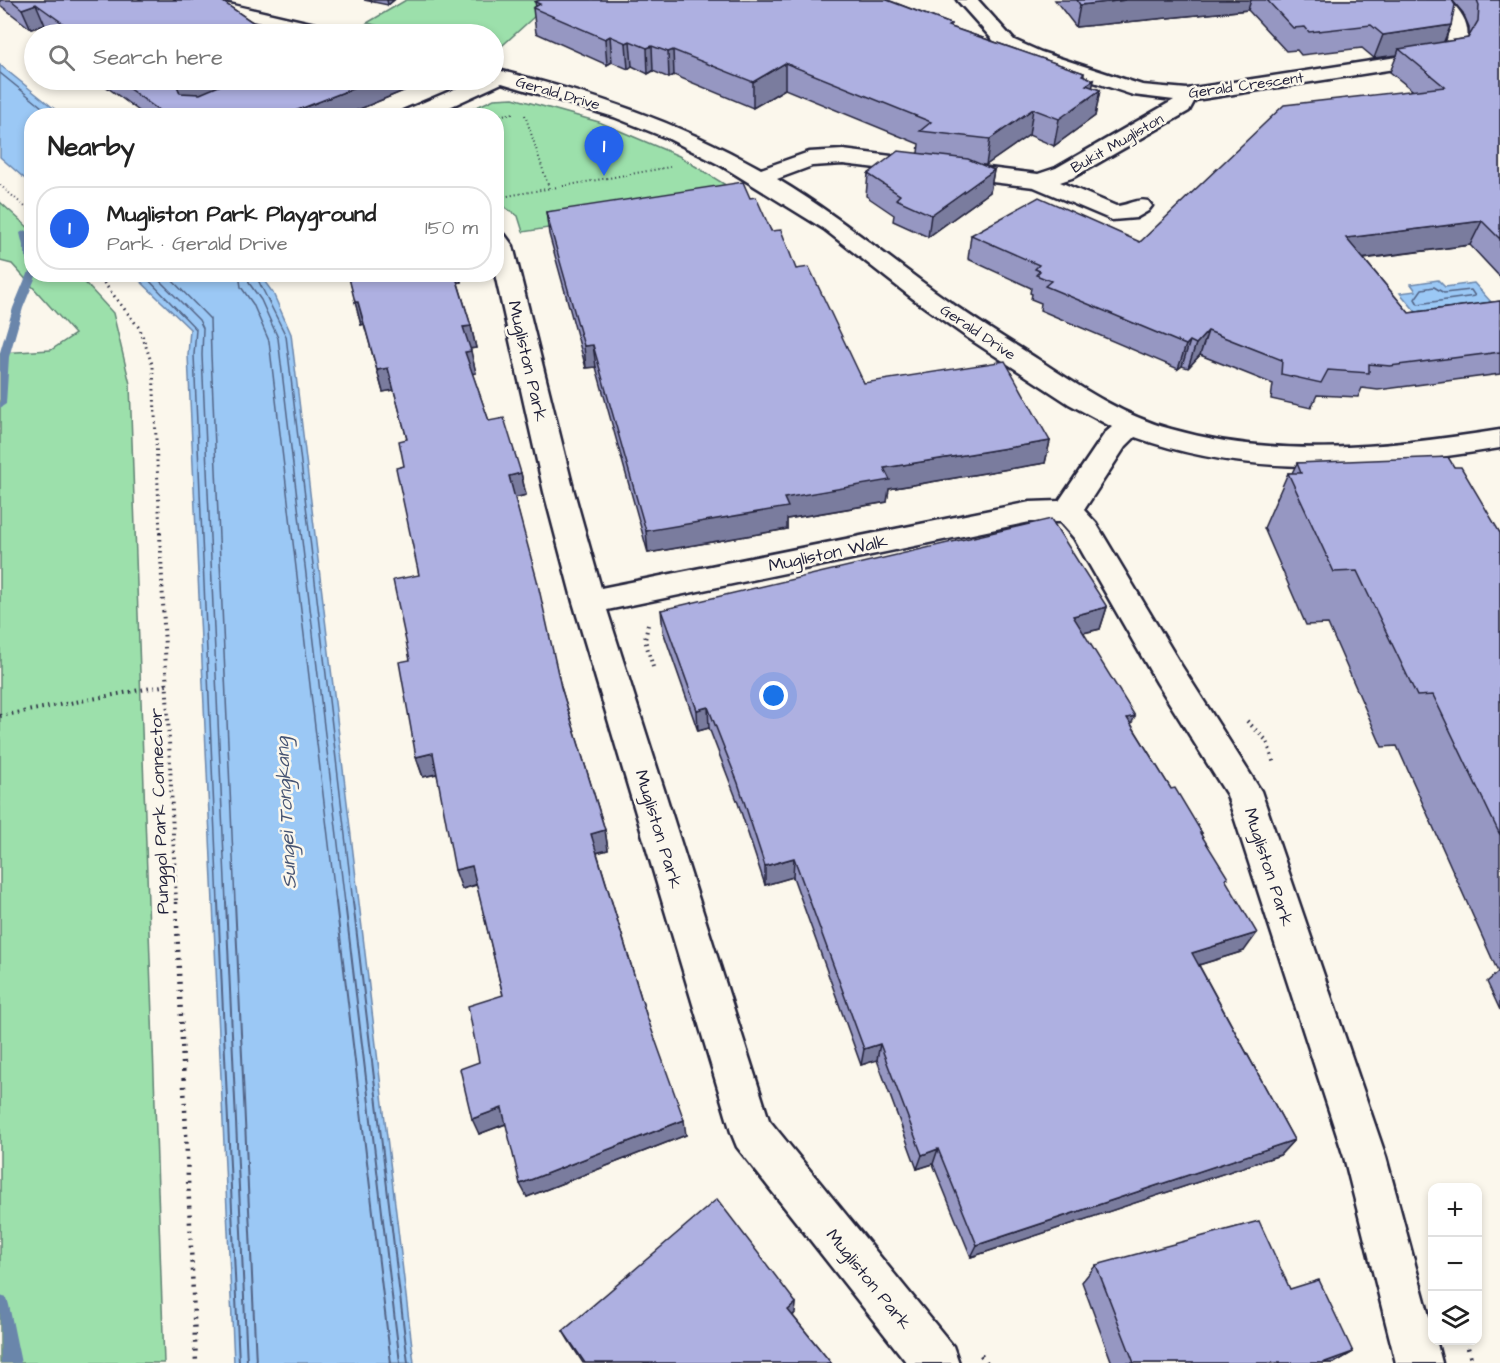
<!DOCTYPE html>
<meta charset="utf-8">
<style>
:root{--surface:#fff;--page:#f2f2f2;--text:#222;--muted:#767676;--line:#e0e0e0;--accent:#2563eb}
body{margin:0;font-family:"Architects Daughter",sans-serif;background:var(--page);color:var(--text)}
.controls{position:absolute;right:18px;bottom:18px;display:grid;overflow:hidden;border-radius:12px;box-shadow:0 3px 9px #0003}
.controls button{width:54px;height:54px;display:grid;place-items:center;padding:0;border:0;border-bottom:2px solid var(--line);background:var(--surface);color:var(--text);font:30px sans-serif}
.you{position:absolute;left:774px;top:696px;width:21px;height:21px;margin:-15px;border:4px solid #fff;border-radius:50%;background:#1a73e8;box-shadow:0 0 0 9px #1a73e833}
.badge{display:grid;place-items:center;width:39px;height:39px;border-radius:50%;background:var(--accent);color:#fff;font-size:20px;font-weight:700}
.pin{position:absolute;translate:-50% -50px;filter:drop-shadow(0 2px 3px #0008)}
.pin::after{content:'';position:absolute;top:32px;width:21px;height:18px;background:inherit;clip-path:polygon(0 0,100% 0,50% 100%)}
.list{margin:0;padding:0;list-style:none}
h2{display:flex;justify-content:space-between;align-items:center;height:78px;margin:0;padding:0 24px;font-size:26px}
h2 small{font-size:20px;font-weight:400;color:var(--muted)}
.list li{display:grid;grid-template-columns:39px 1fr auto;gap:18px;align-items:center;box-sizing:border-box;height:84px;margin:0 12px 12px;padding:0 12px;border:2px solid var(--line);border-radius:24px}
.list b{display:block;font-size:22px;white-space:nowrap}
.list p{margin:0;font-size:20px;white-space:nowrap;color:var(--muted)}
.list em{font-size:20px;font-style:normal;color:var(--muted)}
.icon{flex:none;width:33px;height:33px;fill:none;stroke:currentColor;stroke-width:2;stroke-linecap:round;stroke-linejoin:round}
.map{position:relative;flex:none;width:1500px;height:1363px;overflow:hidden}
.search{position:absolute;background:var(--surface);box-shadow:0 3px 9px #0003;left:24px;top:24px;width:480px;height:66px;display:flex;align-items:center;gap:15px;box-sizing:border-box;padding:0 21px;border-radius:33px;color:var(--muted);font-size:22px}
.panel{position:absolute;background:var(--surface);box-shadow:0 3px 9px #0003;left:24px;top:108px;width:480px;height:174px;border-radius:24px}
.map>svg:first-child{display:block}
.green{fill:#9ce0ab;stroke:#5f8173;stroke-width:1.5}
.water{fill:#9bc8f5;stroke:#6b86ab;stroke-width:1.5}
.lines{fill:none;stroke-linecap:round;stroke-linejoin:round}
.shore-far1{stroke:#526485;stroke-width:1.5}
.shore{stroke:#526485;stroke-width:2}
.stream{fill:#6b86ab;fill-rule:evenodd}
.street-casing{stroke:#22223b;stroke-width:5}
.path-far3{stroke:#22223b;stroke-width:2;stroke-dasharray:1 3;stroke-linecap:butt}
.path-far2{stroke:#22223b;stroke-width:3;stroke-dasharray:1.5 4;stroke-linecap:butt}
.path-far1{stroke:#22223b;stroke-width:4;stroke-dasharray:1.5 4.5;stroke-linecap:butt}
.path{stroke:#22223b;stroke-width:4.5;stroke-dasharray:2 6;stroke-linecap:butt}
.street{fill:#fbf7ec;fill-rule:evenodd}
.wall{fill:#9697c2;stroke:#22223b;stroke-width:1.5}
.shaded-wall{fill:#7a7b9e;stroke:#22223b;stroke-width:1.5}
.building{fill:#aeb0e1;stroke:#22223b;stroke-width:1.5}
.labels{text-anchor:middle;stroke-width:5;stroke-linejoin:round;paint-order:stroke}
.far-street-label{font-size:15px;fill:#22223b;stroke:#fbf7ec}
.street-label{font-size:18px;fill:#22223b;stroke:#fbf7ec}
.water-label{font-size:20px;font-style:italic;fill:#465473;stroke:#fbf7ec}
</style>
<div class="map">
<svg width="1500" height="1363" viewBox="0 0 1500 1363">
<rect width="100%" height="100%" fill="#fbf7ec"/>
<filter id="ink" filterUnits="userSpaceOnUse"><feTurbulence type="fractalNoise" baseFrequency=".0167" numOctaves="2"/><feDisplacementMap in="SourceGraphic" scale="12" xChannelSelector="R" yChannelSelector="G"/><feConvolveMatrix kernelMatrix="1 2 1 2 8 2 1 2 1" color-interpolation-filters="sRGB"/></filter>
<g filter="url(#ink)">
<g class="green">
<path d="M406 0H557L547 5 494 53V34H411L367 23Z"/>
<path d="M513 98 599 122 679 156 745 197 523 232 518 216 497 202 496 116H457L494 99Z"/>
<path d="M0 202 31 230 32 274 78 275 113 313 130 384 164 1363H0V353L51 350 75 334 12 264 0 261Z"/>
</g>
<g class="water">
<path d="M0 65 62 115 32 116 31 184 0 157Z"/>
<path d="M134 275H260L273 293 291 334 414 1363H234L188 355 190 329Z"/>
<path d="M1438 280 1445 287 1474 283 1491 302 1416 312 1400 293 1416 291 1411 284Z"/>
</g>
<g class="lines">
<g class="shore-far1">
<path d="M0 73 53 116"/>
<path d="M143 274 196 329 194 355 218 903"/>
<path d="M153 274 199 320 203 328 202 355 226 903"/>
<path d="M166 274 210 319 211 355 235 903"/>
<path d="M239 274 241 287 253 304 269 341 336 903"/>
<path d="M248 274 249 283 261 300 278 338 345 903"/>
<path d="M255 274 286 336 353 903"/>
<path d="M1434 287 1444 293 1471 290 1475 296 1418 304 1415 299 1422 289Z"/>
</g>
<g class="shore">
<path d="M218 902 239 1363"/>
<path d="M226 902 247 1363"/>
<path d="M235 902 256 1363"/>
<path d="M336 902 391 1363"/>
<path d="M345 902 400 1363"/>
<path d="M353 902 408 1363"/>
</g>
<g class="stream">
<path d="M25 230 30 233 32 265 27 262 20 233Z"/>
<path d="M32 271V274H37L23 308 9 357 6 404 0 408V352L13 308 27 274Z"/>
<path d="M0 1296 7 1298 9 1305 21 1363H1Z"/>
</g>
<defs>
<g id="street">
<path d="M175 0H211L341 30 344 34H310L178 4Z"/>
<path d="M957 0H978L1014 40 1041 52 1142 85 1187 89 1443 50C1456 21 1443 21 1428 0H1449C1469 18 1474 37 1458 59L1195 100 1189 111 1072 178 1060 182 1116 206C1128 206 1135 198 1148 201L1152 206 1148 211 1136 218 1112 220 1034 187 843 164 812 166 777 179C833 212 881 252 933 290 967 315 1003 337 1039 360 1080 387 1123 416 1171 429 1278 460 1392 447 1500 430V448C1378 468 1253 480 1135 437L1125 447 1084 510 1096 523 1181 665 1261 791 1386 1157 1432 1327V1340H1436L1442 1363H1396L1344 1157 1227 795 1157 683 1074 538 1060 522H1030L607 610 769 1120 953 1346 959 1363H907L737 1147 731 1132 573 602 544 492 495 274 496 233 505 235 513 246 574 492 601 588 1030 502 1059 501 1105 433 1112 427 1069 404 968 338 916 301 824 229 722 166 669 139 614 117 502 83 430 116H401L403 111 476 80H494V69C590 93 674 120 761 169L809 152 843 150 1038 174 1056 168 1174 100 1133 95 1027 60 1000 48Z"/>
</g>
</defs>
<use href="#street" class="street-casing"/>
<g class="path-far3">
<path d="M366 30 386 34"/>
<path d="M525 115 549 188"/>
<path d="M496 116 514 113"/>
<path d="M0 185 32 213"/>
<path d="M496 198 670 167"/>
</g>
<path class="path-far2" d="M97 274 140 329 153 367 160 534"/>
<g class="path-far1">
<path d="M160 533 176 903"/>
<path d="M648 625 645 640 653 667"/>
<path d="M0 716 167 685"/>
<path d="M1247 721 1267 741 1274 764"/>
</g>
<g class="path">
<path d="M176 902 196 1363"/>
<path d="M1466 1340 1472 1363"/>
<path d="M981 1355 987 1363"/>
</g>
<use href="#street" class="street"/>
</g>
<g class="wall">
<path d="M0 0H220L270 34H58L45 25 31 29 0 5Z"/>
<path d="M364 0H394L388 5Z"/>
<path d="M540 0H888L951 24V27L1084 73V76L1094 80 1092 87 1100 90 1095 116 1054 146 1029 135 986 165H981L994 170 990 192 928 237 893 221 894 215 866 196 868 174 918 153 919 144 785 89 753 108 674 75 669 78 653 71 648 74 632 66 628 69 612 62 607 65 536 33 533 8 536 7 535 2Z"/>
<path d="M1055 0H1452L1451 25 1444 42 1469 38V27L1463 13 1452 0H1500V277L1470 245 1364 259 1409 313 1500 301V374L1378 390 1362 388 1358 397 1317 395 1311 408 1271 399 1273 384 1200 355 1188 368 1182 366 1178 369 1040 310 1041 303 1031 299 1032 294 1030 293 1031 288 968 259 971 235 1140 242 1412 90 1390 72 1397 55 1374 58 1362 48 1301 55 1297 50 1286 51 1248 10 1076 27Z"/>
<path d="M102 80H406L408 89 343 116H146L104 85Z"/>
<path d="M750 198 796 269 864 383 1050 441 1045 463 889 489 887 502 787 519V529L648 553 596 367 586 368 549 234 546 212Z"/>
<path d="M343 274H460L461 282 458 283 471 326 476 348 470 349 476 373H472L489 421 521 473 526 495 515 498 561 687 605 830 608 850 597 853 646 1014 686 1135 527 1197 506 1124 479 1134V1062L503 995 477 885 462 889 437 774 423 777 416 757 410 660 419 575 404 466 407 439 394 390 383 392 364 324 361 325 350 280Z"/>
<path d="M1297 463 1454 467 1500 533V1010L1487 982 1498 972 1397 746 1382 747 1328 624 1306 625 1264 528 1288 473H1292Z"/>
<path d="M1107 607 1100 629 1083 633 1131 724 1171 789 1202 833 1201 835 1226 881 1244 951 1199 965 1294 1140 1280 1155 971 1257 933 1164 917 1169 877 1060 861 1065 793 877 765 885 738 803 709 728 698 731 663 631 661 610Z"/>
<path d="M1096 1265 1290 1289 1353 1352 1334 1363H1112L1082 1282Z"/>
<path d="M796 1303 795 1313 793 1316 831 1363H583L569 1341 563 1331Z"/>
</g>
<g class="shaded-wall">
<path d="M387 0H394L388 5Z"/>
<path d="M1126 0H1251L1248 10 1076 27 1080 5Z"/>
<path d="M36 4 45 25 31 29 22 9Z"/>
<path d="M1451 25 1441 48 1399 49 1397 55 1374 58 1383 35Z"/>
<path d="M610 36 612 62 607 65 605 39Z"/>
<path d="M630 41 632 66 628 69 626 43Z"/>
<path d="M652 46 653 71 648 74 647 48Z"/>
<path d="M673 50 674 75 669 78 668 52Z"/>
<path d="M785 63V89L753 108V82Z"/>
<path d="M182 80H244L185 107 177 86Z"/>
<path d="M375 80H406L408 89 343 116H288L287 114Z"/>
<path d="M1094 80 1090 98 1100 90 1095 116 1054 146 1059 119 1086 85Z"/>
<path d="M1033 109 1029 135 986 165 990 139Z"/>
<path d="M994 170 990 192 928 237 931 215Z"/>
<path d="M1482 221 1470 245 1336 262 1346 238Z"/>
<path d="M454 274H460L461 282 455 283Z"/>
<path d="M355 302H358L364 324 361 325Z"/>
<path d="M471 326 476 348 468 349 463 327Z"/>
<path d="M1208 331 1200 355 1188 368 1196 344Z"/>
<path d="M1190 341 1182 366 1178 369 1186 345Z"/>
<path d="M593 345 596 367 586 368 584 346Z"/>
<path d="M471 351 476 373 469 374 465 352Z"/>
<path d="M388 368 394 390 383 392 377 370Z"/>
<path d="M1050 441 1045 463 889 489 887 502 787 519V529L648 553 646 531 784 498 884 468Z"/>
<path d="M521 473 526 495 514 498 509 476Z"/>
<path d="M1107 607 1100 629 1066 637 1073 616Z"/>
<path d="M708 707 709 728 698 731 697 710Z"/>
<path d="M1135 716 1126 736 1127 718Z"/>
<path d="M433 753 440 773 423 777 416 757Z"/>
<path d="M605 830 608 850 595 853 591 834Z"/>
<path d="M794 858 793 877 765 885V866Z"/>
<path d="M472 866 478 884 462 889 455 870Z"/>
<path d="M1257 933 1244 951 1182 970 1192 953Z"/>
<path d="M880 1044 877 1060 861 1065 864 1049Z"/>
<path d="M502 1108 508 1123 479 1134 472 1119Z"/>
<path d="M684 1120 686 1135 527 1197 520 1184Z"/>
<path d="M1294 1140 1280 1155 971 1257 977 1245Z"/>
<path d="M938 1149 933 1164 917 1169 922 1155Z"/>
<path d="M796 1303 795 1313 787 1321 788 1310Z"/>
<path d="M1353 1352 1334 1363H1322Z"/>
</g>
<g class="building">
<path d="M11 0H220L270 34H78L36 4 22 9Z"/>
<path d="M540 0H887L951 24 948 26 1084 73 1082 75 1094 80 1086 85 1100 90 1059 119 1033 109 990 139 920 131 931 122 785 63 753 82 673 50 668 52 652 46 647 48 630 41 626 43 610 36 605 39 533 8 540 4 535 2Z"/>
<path d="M1077 0H1126L1080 5Z"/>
<path d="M1267 0H1452L1455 5 1451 25 1383 35 1371 25 1309 32 1305 27 1293 28Z"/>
<path d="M1477 0H1500V239L1482 221 1346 238 1409 313 1500 301V352L1390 366 1369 364V373L1328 370 1321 383 1281 374 1282 360 1208 331 1196 344 1190 341 1186 345 1045 286 1051 281 1036 275 1040 271 1035 269 1039 265 971 235 1039 197 1140 242 1284 105 1445 87 1399 49 1468 38 1478 21 1479 5Z"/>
<path d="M117 80H182L177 86 180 93 200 94 233 80H375L287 114 291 116H167Z"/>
<path d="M898 151 968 159 994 170 931 215 896 199 900 195 868 174Z"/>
<path d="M743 182 750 198 756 197 771 231 781 230 796 269 809 267 864 383 1005 361 1050 441 884 468 890 480 784 498 788 507 646 531 593 345 584 346 546 212Z"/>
<path d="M348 274H455L471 326 463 327 471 351 465 352 489 421 504 418 521 473 509 476 537 580 561 687 605 830 591 834 646 1014 684 1120 520 1184 502 1108 472 1119 460 1069 479 1062 468 1006 503 995 472 866 455 870 433 753 416 757 399 662 410 660 393 580 419 575 396 468 404 466 399 441 407 439 388 368 377 370 358 302H355Z"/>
<path d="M1448 457 1454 467H1461L1500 533V835L1433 695 1417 696 1357 571 1334 572 1288 473H1301L1297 463Z"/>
<path d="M1051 519 1107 607 1073 616 1135 716 1127 718 1171 789 1175 788 1202 833H1200L1228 878 1225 879 1257 933 1192 953 1294 1140 977 1245 938 1149 922 1155 880 1044 864 1049 794 858 765 866 738 783 708 707 697 710 661 610Z"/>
<path d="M717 1199 796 1303 788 1310 831 1363H585L563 1331Z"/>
<path d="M1259 1221 1290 1289 1319 1280 1353 1352 1325 1362V1363H1134L1096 1265Z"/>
</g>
</g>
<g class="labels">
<g class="far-street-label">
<text transform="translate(1246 85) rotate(-8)" y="5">Gerald Crescent</text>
<text transform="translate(558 93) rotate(16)" y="5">Gerald Drive</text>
<text transform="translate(1117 143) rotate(-30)" y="5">Bukit Mugliston</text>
<text transform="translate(978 332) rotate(34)" y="5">Gerald Drive</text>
</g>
<g class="street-label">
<text transform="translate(528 361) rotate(77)" y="6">Mugliston Park</text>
<text transform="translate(828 553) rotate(-12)" y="6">Mugliston Walk</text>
<text transform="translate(159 811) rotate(-92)" y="6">Punggol Park Connector</text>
<text transform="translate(659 829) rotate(73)" y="6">Mugliston Park</text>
<text transform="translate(1269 867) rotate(72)" y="6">Mugliston Park</text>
<text transform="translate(869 1279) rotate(51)" y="6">Mugliston Park</text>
</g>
<g class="water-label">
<text transform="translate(285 813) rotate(-93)" y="7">Sungei Tongkang</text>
</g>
</g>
</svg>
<div class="controls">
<button>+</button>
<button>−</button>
<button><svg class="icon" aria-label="layers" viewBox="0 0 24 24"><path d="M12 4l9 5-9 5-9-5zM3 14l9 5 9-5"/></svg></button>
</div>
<div class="you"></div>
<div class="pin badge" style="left:604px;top:176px">1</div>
<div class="search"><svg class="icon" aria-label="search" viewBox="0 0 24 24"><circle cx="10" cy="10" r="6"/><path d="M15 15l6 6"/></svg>Search here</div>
<section class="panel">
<h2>Nearby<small></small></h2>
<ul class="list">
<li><span class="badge">1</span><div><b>Mugliston Park Playground</b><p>Park · Gerald Drive</p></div><em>150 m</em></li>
</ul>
</section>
</div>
